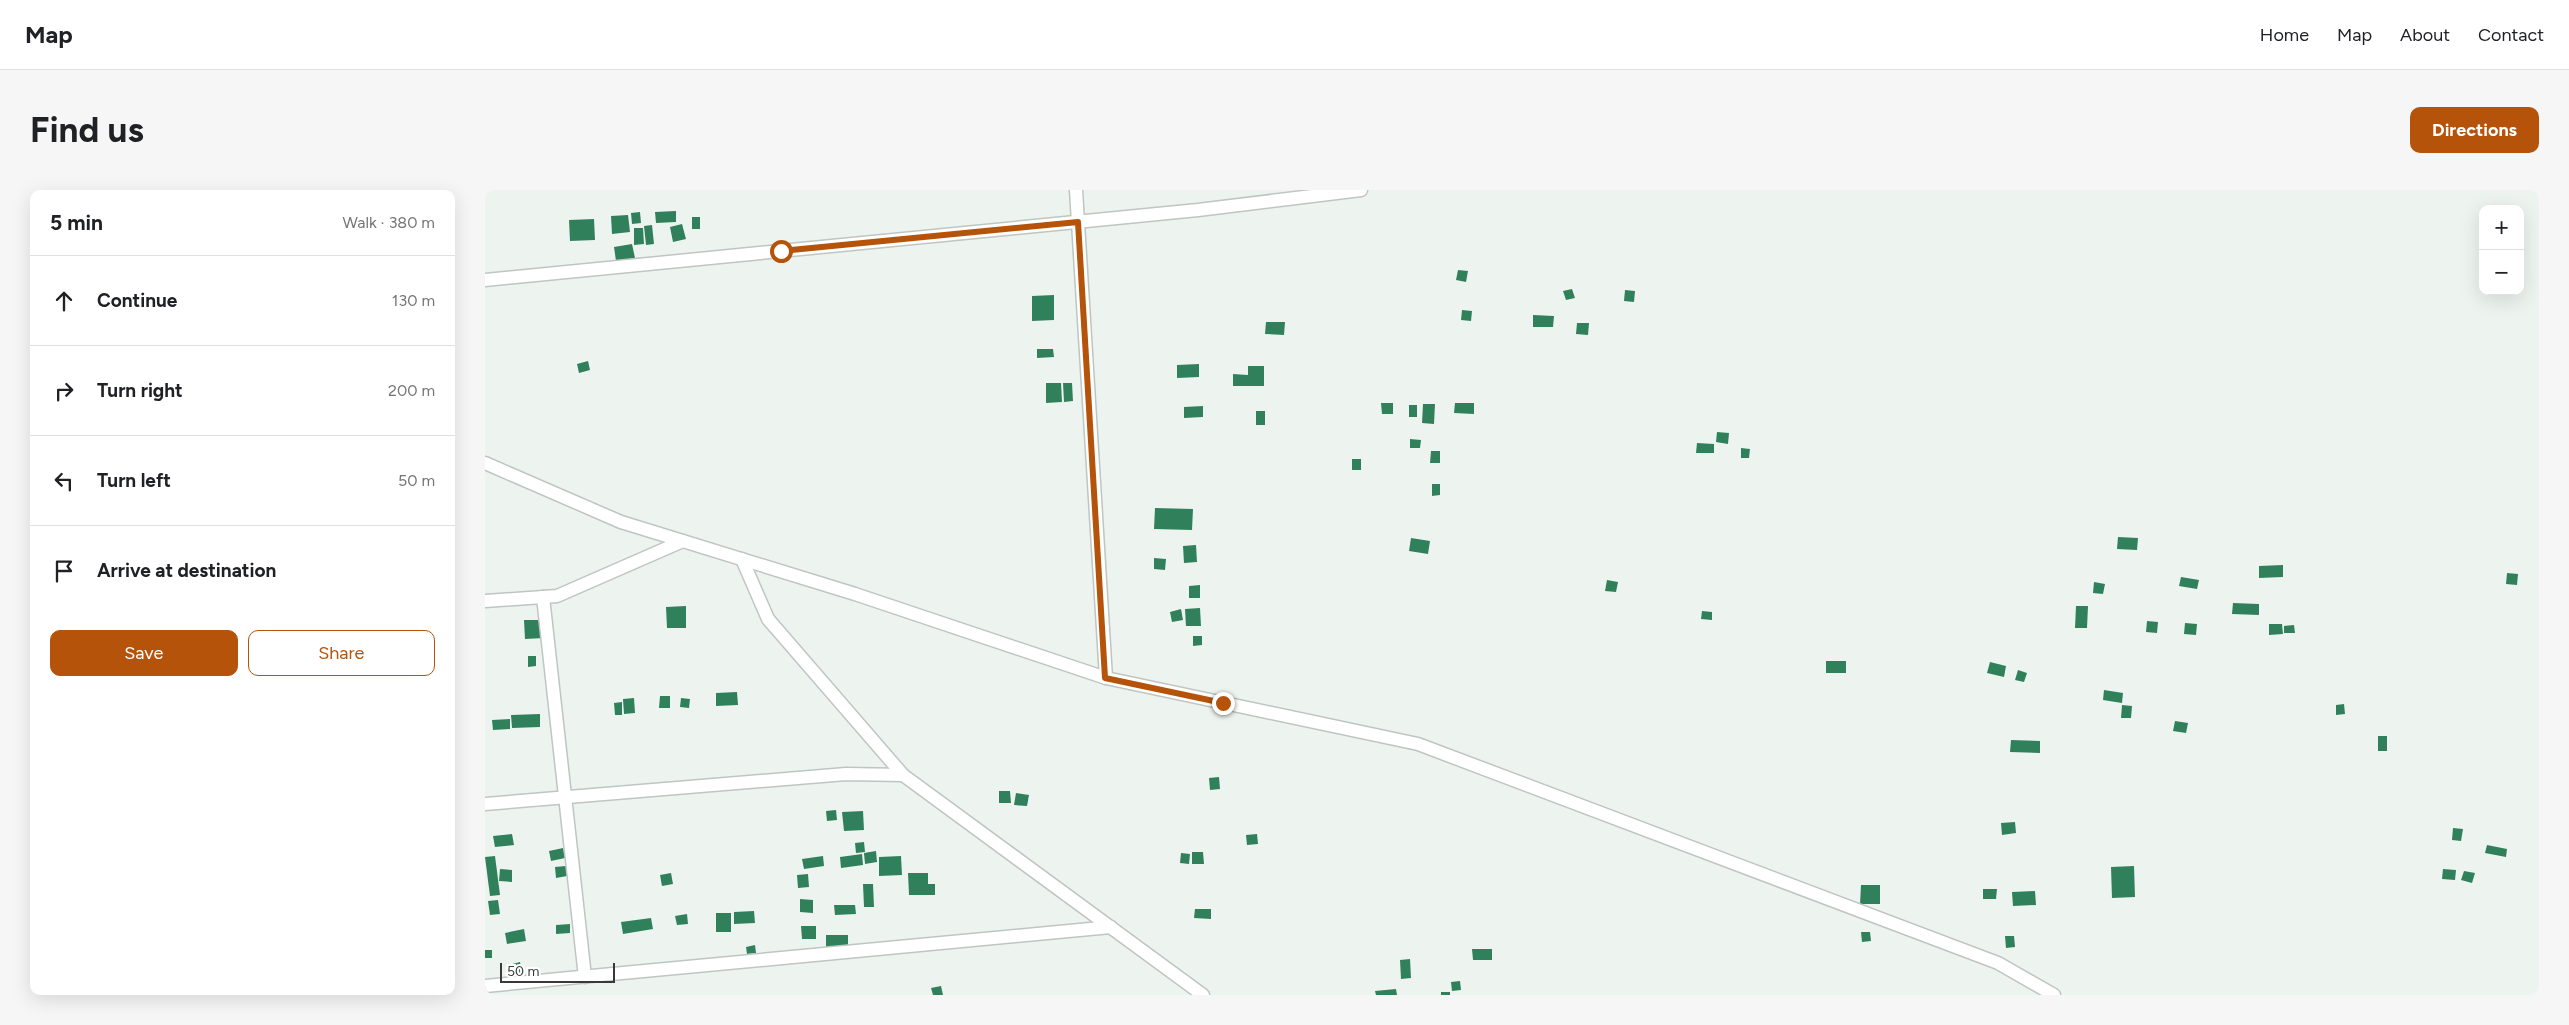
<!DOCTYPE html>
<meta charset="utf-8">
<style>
:root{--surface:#fff;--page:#f6f6f6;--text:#202124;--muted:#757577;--line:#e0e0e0;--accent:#b45309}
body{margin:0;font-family:Figtree,sans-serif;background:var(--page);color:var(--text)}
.controls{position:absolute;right:15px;top:15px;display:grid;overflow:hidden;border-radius:10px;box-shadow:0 5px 20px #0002}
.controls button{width:45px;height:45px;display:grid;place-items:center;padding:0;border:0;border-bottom:1px solid var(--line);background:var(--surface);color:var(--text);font:25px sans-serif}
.scale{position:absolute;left:15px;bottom:12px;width:115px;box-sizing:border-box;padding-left:5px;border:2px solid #373a38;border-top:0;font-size:14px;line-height:18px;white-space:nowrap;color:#373a38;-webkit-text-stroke:4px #fff;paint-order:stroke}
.stop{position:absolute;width:15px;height:15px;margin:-11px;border:4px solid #b45309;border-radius:50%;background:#fff}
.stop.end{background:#b45309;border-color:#fff;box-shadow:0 1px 5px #0008}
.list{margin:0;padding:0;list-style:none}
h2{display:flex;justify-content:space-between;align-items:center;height:65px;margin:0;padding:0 20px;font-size:21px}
h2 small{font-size:16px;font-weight:400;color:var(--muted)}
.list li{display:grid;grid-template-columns:32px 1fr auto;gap:15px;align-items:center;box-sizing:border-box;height:90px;padding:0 20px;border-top:1px solid var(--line)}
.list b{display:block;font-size:19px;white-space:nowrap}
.list em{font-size:16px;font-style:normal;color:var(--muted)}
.actions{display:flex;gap:10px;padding:15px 20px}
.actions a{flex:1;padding:11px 0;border:1px solid var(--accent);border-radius:10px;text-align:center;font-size:18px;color:var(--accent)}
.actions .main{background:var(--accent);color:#fff}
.icon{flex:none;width:28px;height:28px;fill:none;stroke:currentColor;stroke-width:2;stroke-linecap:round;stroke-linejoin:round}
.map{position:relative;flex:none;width:2054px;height:805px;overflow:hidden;border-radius:10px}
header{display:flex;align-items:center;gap:30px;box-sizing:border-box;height:70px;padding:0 25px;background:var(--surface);border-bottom:1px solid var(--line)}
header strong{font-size:24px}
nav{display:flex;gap:28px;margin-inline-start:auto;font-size:18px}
.intro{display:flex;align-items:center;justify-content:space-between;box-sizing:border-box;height:120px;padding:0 30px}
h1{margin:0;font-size:35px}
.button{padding:12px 22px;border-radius:10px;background:var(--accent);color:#fff;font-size:18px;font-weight:700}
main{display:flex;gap:30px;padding:0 30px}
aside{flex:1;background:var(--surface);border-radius:10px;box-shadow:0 5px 20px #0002}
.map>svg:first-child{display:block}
.building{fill:#31805c}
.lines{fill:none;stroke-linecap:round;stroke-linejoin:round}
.minor-casing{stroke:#bfc5c2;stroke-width:15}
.minor{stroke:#fff;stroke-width:12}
.route{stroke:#b45309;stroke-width:6}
</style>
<header>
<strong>Map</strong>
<nav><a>Home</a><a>Map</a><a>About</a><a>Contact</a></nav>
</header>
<div class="intro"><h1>Find us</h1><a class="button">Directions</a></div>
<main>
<aside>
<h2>5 min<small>Walk · 380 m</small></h2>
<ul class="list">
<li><svg class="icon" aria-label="ahead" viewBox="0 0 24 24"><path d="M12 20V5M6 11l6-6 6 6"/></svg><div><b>Continue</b></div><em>130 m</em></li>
<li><svg class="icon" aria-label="right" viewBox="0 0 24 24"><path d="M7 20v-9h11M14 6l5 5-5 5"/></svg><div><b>Turn right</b></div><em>200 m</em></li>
<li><svg class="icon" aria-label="left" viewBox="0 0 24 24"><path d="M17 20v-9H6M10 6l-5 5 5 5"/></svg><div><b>Turn left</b></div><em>50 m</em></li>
<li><svg class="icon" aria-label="arrive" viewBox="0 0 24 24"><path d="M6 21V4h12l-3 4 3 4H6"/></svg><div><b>Arrive at destination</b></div></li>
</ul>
<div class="actions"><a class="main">Save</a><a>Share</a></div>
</aside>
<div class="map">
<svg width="2054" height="805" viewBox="0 0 2054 805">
<rect width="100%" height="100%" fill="#edf4f0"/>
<g class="building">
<path d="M191 21V32L171 33 170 22Z"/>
<path d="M155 22 156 33 147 34 146 23Z"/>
<path d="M143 25 145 42 127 44 126 26Z"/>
<rect x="207" y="27" width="8" height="12"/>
<path d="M109 29 110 50 85 51 84 30Z"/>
<path d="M197 34 201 49 188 52 185 37Z"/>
<path d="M167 35 169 54 161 55 159 36Z"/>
<path d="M149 38H158L159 54 149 55Z"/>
<path d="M147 54 150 68 131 71 129 57Z"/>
<path d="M973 80 983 81 981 92 971 90Z"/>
<path d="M1087 99 1090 108 1081 110 1078 101Z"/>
<path d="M1140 100 1150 101 1149 112 1139 111Z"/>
<path d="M569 105V130L547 131V106Z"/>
<path d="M977 120 987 121 986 131 976 130Z"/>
<path d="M1048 125 1069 126 1068 137H1048Z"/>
<path d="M781 132H800L799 145 780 144Z"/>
<path d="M1092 133H1104L1103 145 1091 144Z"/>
<path d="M552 159H568L569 167 552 168Z"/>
<path d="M103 171 105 180 94 183 92 174Z"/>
<path d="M714 174V187L692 188V175Z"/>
<path d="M763 176H779V196H748V184L763 185Z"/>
<path d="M561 193H576L577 212 561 213Z"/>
<path d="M578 193H587L588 211 579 212Z"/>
<path d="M896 213H908V224H897Z"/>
<path d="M970 213H989V224L969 223Z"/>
<path d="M938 214H950L949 234 937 233Z"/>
<rect x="924" y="215" width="8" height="12"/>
<path d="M718 216V227L699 228V217Z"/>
<rect x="771" y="221" width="9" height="14"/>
<path d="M1232 242 1244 243 1243 254 1231 252Z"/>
<path d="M925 249 936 250 935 258H925Z"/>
<path d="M1212 253 1229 254V263H1211Z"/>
<path d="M1256 258 1265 259 1264 268H1256Z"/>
<path d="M946 261H955V273H945Z"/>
<rect x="867" y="269" width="9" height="11"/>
<path d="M947 294H955V305L947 306Z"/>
<path d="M670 318 708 319 707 340 669 339Z"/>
<path d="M1633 347 1653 348 1652 360 1632 359Z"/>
<path d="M926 348 945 351 943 364 924 361Z"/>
<path d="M711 355 712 372 699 373 698 356Z"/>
<path d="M669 368 681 369 680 380 669 379Z"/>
<path d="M1798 375V387L1774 388V376Z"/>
<path d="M2022 383 2033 384 2032 395 2021 394Z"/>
<path d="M1696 387 1714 390 1712 399 1694 396Z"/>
<path d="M1122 390 1133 392 1131 402 1120 401Z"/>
<path d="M1609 392 1620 394 1618 404 1608 403Z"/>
<path d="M715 395V408H704V396Z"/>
<path d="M1748 413 1774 414V425L1747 424Z"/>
<path d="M201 416V438H182L181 417Z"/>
<path d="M1591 416H1603L1602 438H1590Z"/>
<path d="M715 418 716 436H701L700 419Z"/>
<path d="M696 419 698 430 687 432 685 422Z"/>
<path d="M1217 421 1227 422V430L1216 429Z"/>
<path d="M39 430H58L59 448 40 449Z"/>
<path d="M1662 431 1673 432 1672 443 1661 442Z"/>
<path d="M1700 433 1712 434 1711 445 1699 444Z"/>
<path d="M1784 434H1797L1798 444 1784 445Z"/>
<path d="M1809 435 1810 443H1799V436Z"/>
<path d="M708 446H717V455L708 456Z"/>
<path d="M43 466H51V476L43 477Z"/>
<rect x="1341" y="471" width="20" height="12"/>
<path d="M1505 472 1521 476 1519 487 1502 483Z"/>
<path d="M1533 480 1542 483 1539 492 1530 490Z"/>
<path d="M1619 500 1638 503 1637 513 1618 510Z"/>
<path d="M252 502 253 515 231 516V503Z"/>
<path d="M175 506H185V518H174Z"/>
<path d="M149 508 150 523 139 524 138 509Z"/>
<path d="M196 508 205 509 204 518 195 517Z"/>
<path d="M137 512V525H130L129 513Z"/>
<path d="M1859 514 1860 524 1851 525V515Z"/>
<path d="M1637 515 1647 516 1646 528H1636Z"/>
<path d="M55 524V537L27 538 26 525Z"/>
<path d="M25 529V539L8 540 7 530Z"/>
<path d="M1690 531 1703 533 1701 543 1688 541Z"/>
<rect x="1893" y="546" width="9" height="15"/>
<path d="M1526 550 1555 551V563L1525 562Z"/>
<path d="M734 587 735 599 725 600 724 588Z"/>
<path d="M514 601H525L526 613H514Z"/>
<path d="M531 603 544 605 542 616 529 615Z"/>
<path d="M351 620 352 630 342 631 341 621Z"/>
<path d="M378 621 379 640 359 641 357 622Z"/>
<path d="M1530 632 1531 643 1517 645 1516 633Z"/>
<path d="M1968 638 1978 639 1976 651 1967 650Z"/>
<path d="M27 644 29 655 10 657 8 646Z"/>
<path d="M772 644 773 654 762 655 761 645Z"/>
<path d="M379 652 380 662 371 663 370 653Z"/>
<path d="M2002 655 2022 659 2021 667 2000 663Z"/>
<path d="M78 658 80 668 66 671 64 661Z"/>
<path d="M391 661 392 672 380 674 379 663Z"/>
<path d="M707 662H718L719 674H707Z"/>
<path d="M696 663 705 664 704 674 695 673Z"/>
<path d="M377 664 378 675 356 678 355 667Z"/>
<path d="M10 666 15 705 5 706 0 667Z"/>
<path d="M338 666 339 676 319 679 317 669Z"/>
<path d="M416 666 417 685 394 686V667Z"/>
<path d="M81 676 82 686 71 688 70 677Z"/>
<path d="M1649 676 1650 707 1627 708 1626 677Z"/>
<path d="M15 679 27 680V692L14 691Z"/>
<path d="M1958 679 1971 680 1970 690 1957 689Z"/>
<path d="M1979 681 1990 683 1987 693 1976 690Z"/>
<path d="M186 683 188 694 177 696 175 685Z"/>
<path d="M423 683H443V694H450V705H424Z"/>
<path d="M323 684 324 697 313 698 312 685Z"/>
<path d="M378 694H388L389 717H379Z"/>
<path d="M1376 695H1395V714H1375Z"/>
<path d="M1498 699H1512L1511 709H1498Z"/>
<path d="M1550 701 1551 715 1528 716 1527 702Z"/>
<path d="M315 709 328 710V723L315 722Z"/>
<path d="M13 710 15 724 5 725 3 711Z"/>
<path d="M349 715H370L371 724 350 725Z"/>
<path d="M710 719H726V729L709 728Z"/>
<path d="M269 721 270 733 249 734V722Z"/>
<rect x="231" y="723" width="15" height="19"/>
<path d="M202 724 203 734 192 735 190 726Z"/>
<path d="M166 728 168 739 138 744 136 732Z"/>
<path d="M85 734V743L71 744V735Z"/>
<path d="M316 736H331V749H317Z"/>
<path d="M39 739 41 751 22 754 20 743Z"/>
<path d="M1376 742H1385L1386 751 1377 752Z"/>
<rect x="341" y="745" width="22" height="12"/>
<path d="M1520 746H1529L1530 757 1521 758Z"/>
<path d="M270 755 271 763 262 764 261 757Z"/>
<path d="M987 759H1007V770H988Z"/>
<rect x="0" y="760" width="7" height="8"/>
<path d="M925 769 926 788 916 789 915 770Z"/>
<path d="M35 772 37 782 27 785 24 775Z"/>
<path d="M975 791 976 800 967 801 966 792Z"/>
<path d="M456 796 458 805H448L446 798Z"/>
<path d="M911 799 912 805H891L890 801Z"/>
<rect x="956" y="802" width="9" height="3"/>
</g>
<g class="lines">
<defs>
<g id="minor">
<path d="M591 0 621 488"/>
<path d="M0 90 713 20 876 0"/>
<path d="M0 273 136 332 370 404 621 488 933 554 1513 773 1569 805"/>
<path d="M257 369 283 429 418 585 718 805"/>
<path d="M58 407 100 787"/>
<path d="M0 411 72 406 198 351"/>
<path d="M0 614 361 584 418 585"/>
<path d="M0 796 626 737"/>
</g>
</defs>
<use href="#minor" class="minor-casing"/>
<use href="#minor" class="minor"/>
</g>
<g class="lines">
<path class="route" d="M296 61 593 32 620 488 738 513"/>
</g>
</svg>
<div class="controls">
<button>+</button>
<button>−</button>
</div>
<div class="scale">50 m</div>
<div class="stop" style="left:296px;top:61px"></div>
<div class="stop end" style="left:738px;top:513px"></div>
</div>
</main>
